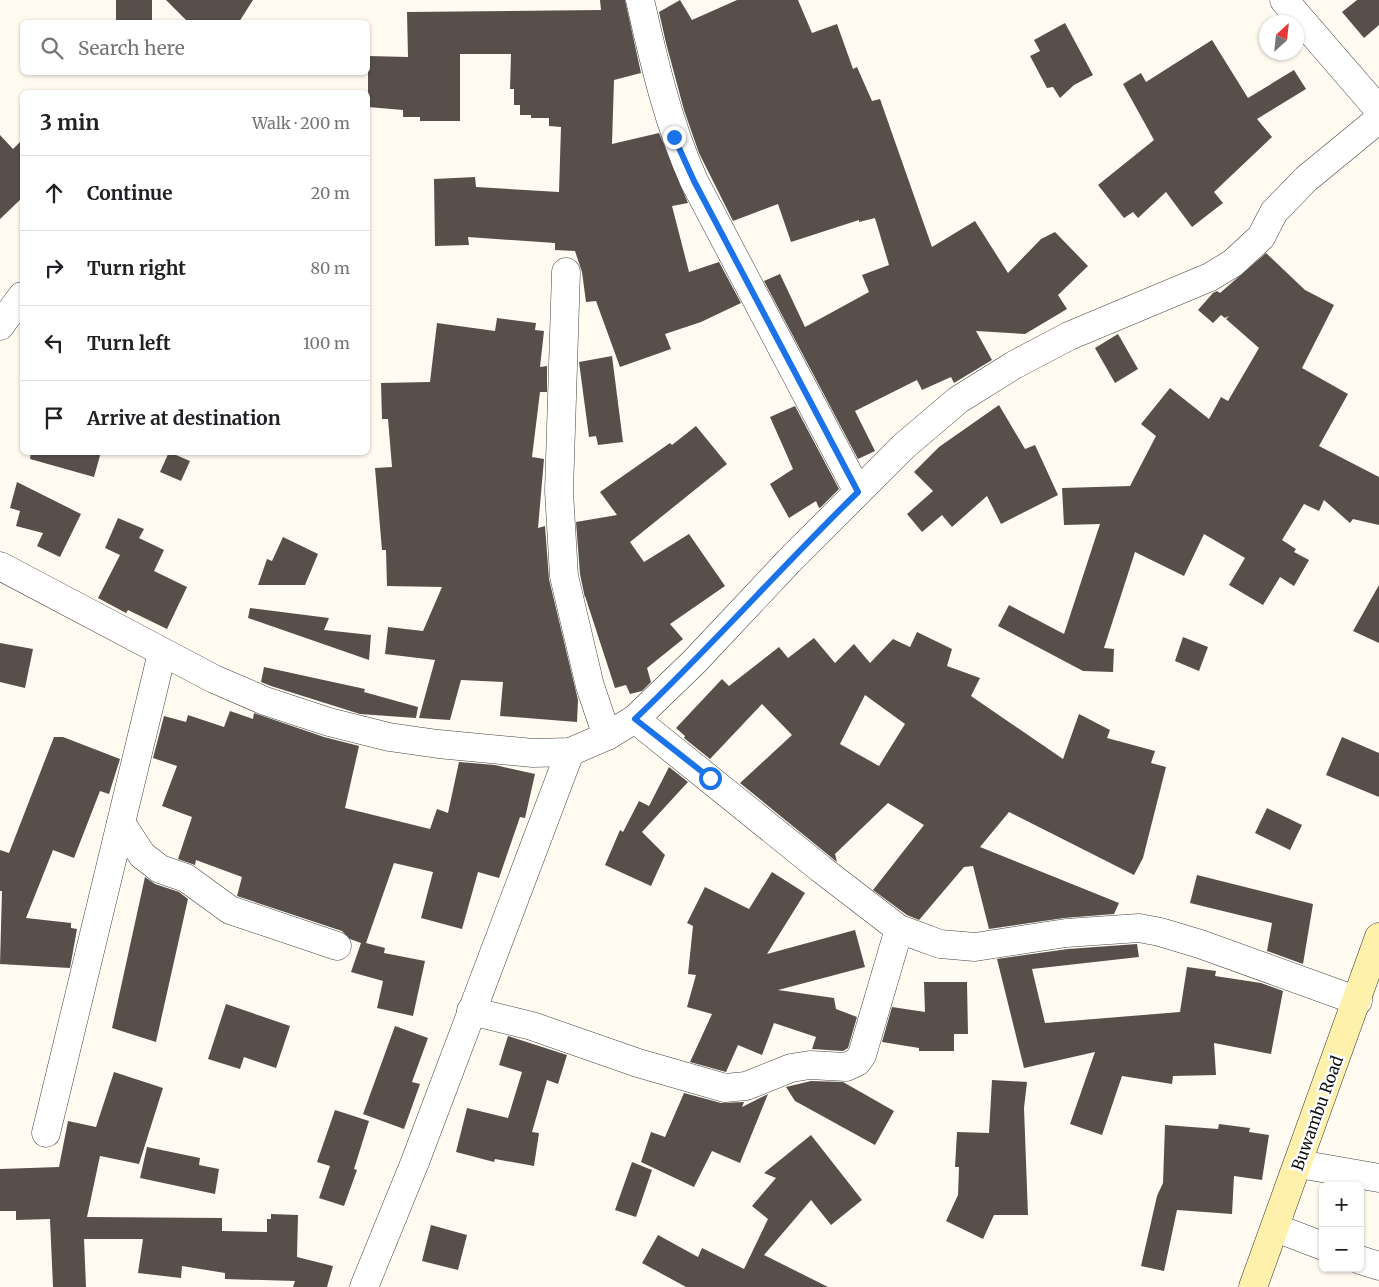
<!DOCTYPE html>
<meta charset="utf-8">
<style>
:root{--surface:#fff;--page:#f2f2f2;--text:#202124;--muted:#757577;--line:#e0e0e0}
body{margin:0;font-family:Merriweather,serif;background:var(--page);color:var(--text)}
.controls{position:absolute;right:15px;bottom:15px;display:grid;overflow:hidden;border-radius:8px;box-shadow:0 1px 4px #0004}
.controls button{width:45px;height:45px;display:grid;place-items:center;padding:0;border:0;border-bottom:1px solid var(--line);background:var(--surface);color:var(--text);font:25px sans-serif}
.compass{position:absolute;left:1259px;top:15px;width:45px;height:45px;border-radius:50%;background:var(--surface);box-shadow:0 1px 4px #0004;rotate:27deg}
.stop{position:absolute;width:15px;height:15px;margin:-11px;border:4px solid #1a73e8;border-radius:50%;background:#fff}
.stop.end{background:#1a73e8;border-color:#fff;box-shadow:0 1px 5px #0008}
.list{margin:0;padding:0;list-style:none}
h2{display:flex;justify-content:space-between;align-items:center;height:65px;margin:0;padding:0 20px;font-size:21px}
h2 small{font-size:16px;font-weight:400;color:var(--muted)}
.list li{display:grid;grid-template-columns:32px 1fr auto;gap:15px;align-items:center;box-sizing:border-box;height:75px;padding:0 20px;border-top:1px solid var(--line)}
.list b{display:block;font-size:19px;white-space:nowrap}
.list em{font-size:16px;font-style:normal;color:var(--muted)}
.icon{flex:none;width:28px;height:28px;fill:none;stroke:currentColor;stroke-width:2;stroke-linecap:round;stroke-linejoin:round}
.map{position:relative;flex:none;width:1379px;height:1287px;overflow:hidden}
.search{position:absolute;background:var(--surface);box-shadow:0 1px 4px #0004;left:20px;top:20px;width:350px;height:55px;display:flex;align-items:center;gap:12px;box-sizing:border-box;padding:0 18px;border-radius:8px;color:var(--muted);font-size:19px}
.panel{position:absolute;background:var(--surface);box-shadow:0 1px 4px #0004;left:20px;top:90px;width:350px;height:365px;border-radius:8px}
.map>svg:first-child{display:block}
.building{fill:#584f4b;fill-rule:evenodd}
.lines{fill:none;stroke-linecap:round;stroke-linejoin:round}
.street-casing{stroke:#424242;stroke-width:29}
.secondary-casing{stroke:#313131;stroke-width:29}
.street{stroke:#fff;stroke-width:28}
.secondary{stroke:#fff0ac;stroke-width:28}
.route{stroke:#1a73e8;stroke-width:6}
.labels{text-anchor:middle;stroke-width:5;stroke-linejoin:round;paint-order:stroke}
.street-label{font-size:16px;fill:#0f0f0f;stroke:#fff}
</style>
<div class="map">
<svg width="1379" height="1287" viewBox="0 0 1379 1287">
<rect width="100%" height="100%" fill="#fffbf1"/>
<g class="building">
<rect x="116" y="0" width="36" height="22"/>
<path d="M166 0H253L239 22H188Z"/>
<path d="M600 0H625L641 73 614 80 612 144 659 133 688 203 672 206 689 272 719 262 741 303 701 322 665 334 671 349 620 367 596 301 586 302 582 272 575 251 555 250V243L468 237 469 245 435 246 434 179 475 177 476 187 559 192 561 127 549 126V118H531V115H520V105H514V89H510L511 54H460V121H420V117H403V110L368 107V56L408 57 407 12 601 10Z"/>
<path d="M680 0 692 20 737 0H798L812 33 837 24 853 69 857 67 872 101 880 99 932 247 975 221 1008 273 1041 239 1055 232 1088 266 1058 295 1067 309 1025 334 976 331 992 360 954 383 951 377 922 390 917 380 855 411 875 451 858 459 764 281 780 274 805 327 869 292 862 275 889 265 875 218 859 222V220L791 242 778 204 733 221 699 153 684 110 666 43 659 12Z"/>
<path d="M1357 0H1379V25L1364 38 1342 12Z"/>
<path d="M1065 23 1093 75 1074 85 1060 98 1053 87 1047 88 1030 56 1040 51 1034 40Z"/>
<path d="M1212 40 1248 98 1294 70 1306 89 1257 119 1272 137 1214 192 1223 203 1192 227 1166 192 1138 218 1133 212 1124 218 1098 185 1154 140 1123 84 1141 73 1146 82Z"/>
<path d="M0 135 13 149 22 140V198L0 219Z"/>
<path d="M1266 253 1305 290 1334 305 1302 368 1348 394 1319 446 1379 477V525L1353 519 1350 523 1324 500 1319 511 1304 504 1282 540 1296 549 1294 552 1309 560 1294 586 1280 577 1263 605 1229 585 1245 558 1204 534 1184 576 1135 552 1104 648 1114 649 1113 672 1083 671 998 626 1009 605 1064 634 1100 524 1064 525 1062 488 1130 486 1156 436 1141 424 1170 388 1209 419 1221 397 1228 401 1259 348 1226 319 1229 316 1225 318 1221 315 1213 323 1198 310 1213 293 1217 291 1220 293Z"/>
<path d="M497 318 536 323 535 330 544 331 540 367 547 366V392H540L532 457 544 459 538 528 545 526 549 579 578 700 577 722 500 716 503 682 461 680 450 720 419 718 435 660 385 654 388 627 423 631 442 587 387 586 386 550H382L375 468 392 467 388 419H382L381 383 430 382 437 323 495 331Z"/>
<path d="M1118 334 1138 369 1115 383 1095 348Z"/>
<path d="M612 356 623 442 598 445 596 436 589 437 579 362Z"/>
<path d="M999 405 1025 449 1035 445 1058 495 1001 524 987 496 952 527 942 515 922 532 907 514 933 491 914 472 939 447Z"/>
<path d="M795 406 839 489 821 507 819 508 816 501 789 518 770 484 793 469 770 417Z"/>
<path d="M696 426 727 464 630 542 644 562 689 534 725 586 670 624 683 639 647 668 651 682 642 691 630 694 626 685 615 688 585 596V598L580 574 576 522 617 515 600 492 670 443 672 445Z"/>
<path d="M31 452H101L94 477 30 459Z"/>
<path d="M169 452 190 461 181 481 160 472Z"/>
<path d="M17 482 81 514 60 557 37 546 43 533 16 526 20 511 10 508Z"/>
<path d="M118 518 144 529 139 538 164 550 154 571 187 587 167 629 128 610 126 613 98 598 120 555 105 548Z"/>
<path d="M283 537 318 554 305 585H258L267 559 272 561Z"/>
<path d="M1379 585V643L1353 631Z"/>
<path d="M250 608 329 618 324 630 371 635 369 660 248 618Z"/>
<path d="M917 632 952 649 947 666 980 678 971 696 1063 759 1079 714 1110 730 1107 738 1155 751 1151 763 1166 767 1143 858 1134 875 1009 812 980 847 1119 903 1114 914 1064 918 989 929 973 866 964 867 919 920 907 915 873 890 924 825 888 803 835 854 837 862 740 783 792 735 762 704 710 759 684 738 685 736 676 728 722 679 729 686 779 647 788 658 814 638 835 663 854 644 870 663 893 639 910 647ZM865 695 905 724 879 766 840 744Z"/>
<path d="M1183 637 1208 647 1199 671 1175 661Z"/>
<path d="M0 643 33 649 25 688 0 682Z"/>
<path d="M264 667 365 689 364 692 418 707 416 718 360 714 271 686 261 682Z"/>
<path d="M230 711 253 719 254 713 324 737 359 746 345 808 430 829 437 809 448 813 459 762 495 765 535 774 525 818 520 817 499 878 478 872 462 929 421 918 433 872 394 863 366 943 385 948 384 953 425 961 413 1016 377 1008 383 981 351 972 361 943 350 939 342 931 237 896 242 877 196 860 195 865 178 859 192 817 162 806 177 766 153 758 164 716 186 722 188 715 224 727Z"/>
<path d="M54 737H63L120 759 109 794 100 791 74 858 53 850 26 918 71 923V928L77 929 70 968 0 964 2 891H0V850L9 853Z"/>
<path d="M1342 737 1379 753V797L1326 775Z"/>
<path d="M669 767 688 782 642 832 665 855 651 886 605 865 620 830 623 832 639 801 649 806Z"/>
<path d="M1267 808 1302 825 1290 850 1255 833Z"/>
<path d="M772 872 805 893 767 954 855 930 865 967 778 990 834 998 836 1009 857 1017 848 1048 843 1051 812 1049 816 1037 774 1023 762 1055 738 1045 726 1072 690 1062 712 1014 687 1007 696 975 688 974 693 926 687 923 705 887 749 909Z"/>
<path d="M1197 875 1313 904 1303 964 1267 951 1272 923 1190 903Z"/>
<path d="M145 877 155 884 179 892 188 899 156 1042 112 1028Z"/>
<path d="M1137 944 1139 957 1032 969 1045 1023 1180 1012 1187 967 1216 971 1215 976 1261 983 1283 991 1271 1054 1214 1043 1216 1075 1173 1076 1172 1084 1122 1076 1102 1135 1070 1124 1095 1052 1024 1068 997 959 1068 949Z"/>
<path d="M924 982H967L968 1034H954V1051H919V1048L882 1042 892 1007 925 1012Z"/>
<path d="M226 1004 290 1026 276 1068 244 1057 240 1069 208 1059Z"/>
<path d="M395 1026 428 1038 412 1082 420 1084 404 1129 363 1114Z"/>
<path d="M508 1036 567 1055 558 1084 547 1080 532 1132 539 1133 534 1166 495 1159 494 1162 456 1152 467 1108 508 1118 522 1072 499 1065Z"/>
<path d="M114 1072 163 1088 139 1164 100 1156 87 1217 222 1218V1231L267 1232V1219H271V1214L298 1215 297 1257 333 1266 327 1287H293L295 1281 225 1279V1273L182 1266 181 1278 138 1273 143 1239H84L86 1287H53L50 1219 16 1220V1211H0V1169L59 1167 68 1121 96 1127Z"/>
<path d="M992 1080 1027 1082 1024 1108 1028 1215H994L983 1239 946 1221 958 1195 959 1167H955L957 1132 989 1133Z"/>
<path d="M811 1081 843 1082 894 1111 875 1145 795 1101 786 1087Z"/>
<path d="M684 1093 721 1103 744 1102 742 1107 768 1094 740 1163 712 1151 694 1187 641 1162 651 1132 665 1137Z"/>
<path d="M335 1110 369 1121 354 1169 357 1170 344 1206 319 1198 330 1166 317 1162Z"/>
<path d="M1219 1124 1250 1128 1249 1132 1269 1135 1262 1180 1234 1176 1232 1214 1177 1210 1164 1271 1141 1266 1157 1196 1163 1183 1165 1125 1218 1129Z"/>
<path d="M811 1135 862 1200 831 1225 811 1200 764 1255 828 1287H686L642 1263 658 1235 698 1257 702 1248 744 1269 768 1219 752 1206 776 1178 764 1173Z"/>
<path d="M147 1147 200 1158 199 1165 219 1169 215 1194 140 1178Z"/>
<path d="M632 1162 652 1170 636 1217 615 1210Z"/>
<path d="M431 1225 467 1235 458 1270 422 1261Z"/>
</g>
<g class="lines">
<defs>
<g id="street">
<path d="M640 0C654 62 668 123 694 181L858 492"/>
<path d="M1284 0 1379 110"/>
<path d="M566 272 559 491 564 576 590 686 607 736"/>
<path d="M0 326 22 296"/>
<path d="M0 566 214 679 265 701 329 722 389 737 438 744 533 753 570 752 607 736 635 719 694 662 789 561 904 446 958 400 1014 365 1069 336 1210 277 1233 263 1261 237 1274 212 1306 179 1379 119"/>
<path d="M635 719 821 869 899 929 921 937 940 944 975 947 1066 933 1139 928 1160 932 1200 944 1358 1001"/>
<path d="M121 823 142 855 160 869 186 878 230 910 337 946"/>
<path d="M471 1011 532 1026 638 1063 725 1088 746 1086 791 1068 810 1065 846 1067 857 1062 862 1055 899 929"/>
<path d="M46 1133 162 653"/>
<path d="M1299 1164 1379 1178"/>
<path d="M1276 1228 1323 1246"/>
<path d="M1360 1260 1379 1266"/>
<path d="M364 1287 415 1162 570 752"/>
</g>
<path id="secondary" d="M1253 1287 1379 937"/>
</defs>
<use href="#street" class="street-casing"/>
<use href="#secondary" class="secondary-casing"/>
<use href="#street" class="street"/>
<use href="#secondary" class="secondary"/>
</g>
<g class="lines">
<path class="route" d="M674 137 694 181 858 492C782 566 712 646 635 719L710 778"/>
</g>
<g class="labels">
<g class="street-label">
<text transform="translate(1317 1113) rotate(-70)" y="6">Buwambu Road</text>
</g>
</g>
</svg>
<div class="controls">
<button>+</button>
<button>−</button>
</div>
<svg class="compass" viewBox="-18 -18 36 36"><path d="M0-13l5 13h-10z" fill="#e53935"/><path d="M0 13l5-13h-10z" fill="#757577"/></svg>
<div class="stop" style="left:710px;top:778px"></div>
<div class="stop end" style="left:674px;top:137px"></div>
<div class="search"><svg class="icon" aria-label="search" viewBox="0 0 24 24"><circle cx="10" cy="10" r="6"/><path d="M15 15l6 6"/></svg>Search here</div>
<section class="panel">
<h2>3 min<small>Walk · 200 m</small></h2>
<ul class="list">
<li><svg class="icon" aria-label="ahead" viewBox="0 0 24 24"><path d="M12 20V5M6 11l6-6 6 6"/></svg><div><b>Continue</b></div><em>20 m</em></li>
<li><svg class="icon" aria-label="right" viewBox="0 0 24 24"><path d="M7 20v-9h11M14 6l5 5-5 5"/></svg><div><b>Turn right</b></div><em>80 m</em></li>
<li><svg class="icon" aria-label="left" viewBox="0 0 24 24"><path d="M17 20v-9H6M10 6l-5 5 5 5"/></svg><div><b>Turn left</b></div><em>100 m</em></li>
<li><svg class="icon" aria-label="arrive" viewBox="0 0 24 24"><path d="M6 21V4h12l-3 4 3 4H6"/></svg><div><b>Arrive at destination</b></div></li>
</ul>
</section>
</div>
